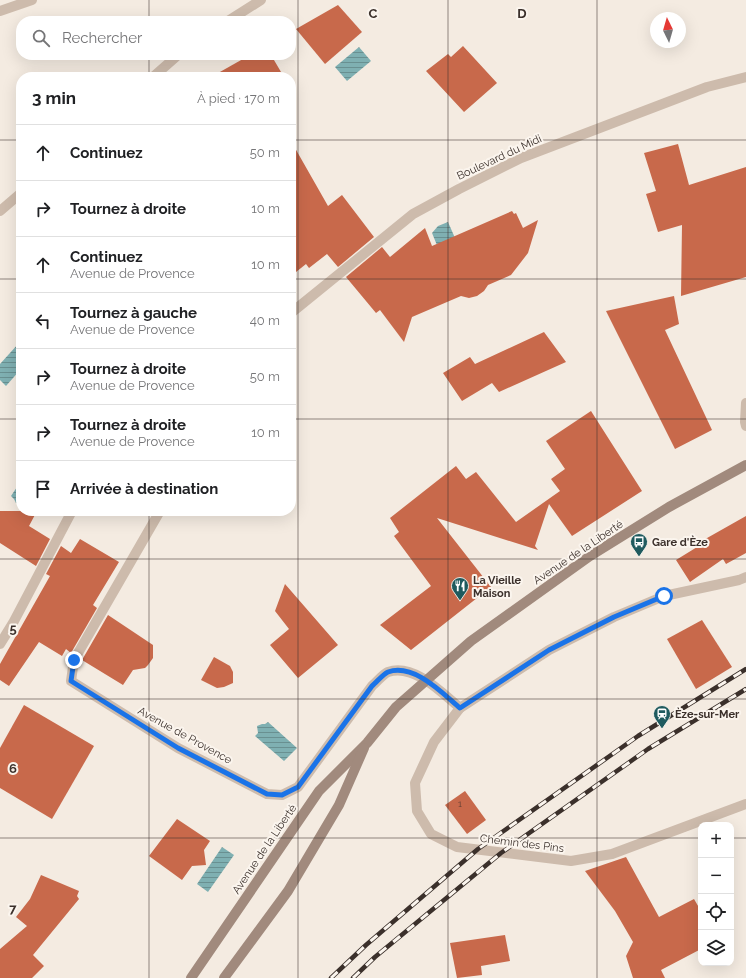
<!DOCTYPE html>
<html lang="fr">
<meta charset="utf-8">
<style>
:root{--surface:#fff;--page:#f2f2f2;--text:#202124;--muted:#757577;--line:#e0e0e0}
body{margin:0;font-family:Raleway,sans-serif;background:var(--page);color:var(--text)}
.controls{position:absolute;right:12px;bottom:12px;display:grid;overflow:hidden;border-radius:8px;box-shadow:0 4px 16px #0002}
.controls button{width:36px;height:36px;display:grid;place-items:center;padding:0;border:0;border-bottom:1px solid var(--line);background:var(--surface);color:var(--text);font:20px sans-serif}
.compass{position:absolute;left:650px;top:12px;width:36px;height:36px;border-radius:50%;background:var(--surface);box-shadow:0 4px 16px #0002;rotate:355deg}
.stop{position:absolute;width:12px;height:12px;margin:-9px;border:3px solid #1a73e8;border-radius:50%;background:#fff}
.stop.end{background:#1a73e8;border-color:#fff;box-shadow:0 1px 4px #0008}
.list{margin:0;padding:0;list-style:none}
h2{display:flex;justify-content:space-between;align-items:center;height:52px;margin:0;padding:0 16px;font-size:17px}
h2 small{font-size:13px;font-weight:400;color:var(--muted)}
.list li{display:grid;grid-template-columns:26px 1fr auto;gap:12px;align-items:center;box-sizing:border-box;height:56px;padding:0 16px;border-top:1px solid var(--line)}
.list b{display:block;font-size:15px;white-space:nowrap}
.list p{margin:0;font-size:13px;white-space:nowrap;color:var(--muted)}
.list em{font-size:13px;font-style:normal;color:var(--muted)}
.icon{flex:none;width:22px;height:22px;fill:none;stroke:currentColor;stroke-width:2;stroke-linecap:round;stroke-linejoin:round}
.map{position:relative;flex:none;width:746px;height:978px;overflow:hidden}
.search{position:absolute;background:var(--surface);box-shadow:0 4px 16px #0002;left:16px;top:16px;width:280px;height:44px;display:flex;align-items:center;gap:10px;box-sizing:border-box;padding:0 14px;border-radius:16px;color:var(--muted);font-size:15px}
.panel{position:absolute;background:var(--surface);box-shadow:0 4px 16px #0002;left:16px;top:72px;width:280px;height:444px;border-radius:16px}
.map>svg:first-child{display:block}
.water{fill:url(#water-rules)}
.building{fill:#c8694b}
.lines{fill:none;stroke-linecap:round;stroke-linejoin:round}
.service{stroke:#cdbbac;stroke-width:10}
.minor{stroke:#cdbbac;stroke-width:10}
.secondary{stroke:#a18a7d;stroke-width:10}
.rail-casing{stroke:#3b302b;stroke-width:4.5}
.rail{stroke:#fbf5ee;stroke-width:3;stroke-dasharray:9;stroke-linecap:butt}
.route{stroke:#1a73e8;stroke-width:5}
.grid{fill:none;stroke:#3b302b;stroke-width:1;stroke-opacity:0.55}
.labels{text-anchor:middle;stroke-width:4;stroke-linejoin:round;paint-order:stroke}
.number-label{font-size:9px;fill:#5e3e33}
.street-label{font-size:11px;fill:#3b302b;stroke:#fbf5ee}
.poi-label{font-size:11px;font-weight:bold;fill:#3b302b;stroke:#fbf5ee;text-anchor:start}
.grid-label{font-size:13px;text-anchor:middle;font-weight:bold;fill:#3b302b;stroke:#fbf5ee;stroke-width:4;stroke-linejoin:round;paint-order:stroke}
</style>
<div class="map">
<svg width="746" height="978" viewBox="0 0 746 978">
<defs>
<pattern id="water-rules" width="6" height="5" patternUnits="userSpaceOnUse"><rect width="6" height="5" fill="#7fb0b2"/><path d="M0 2.5h6" fill="none" stroke="#699091"/></pattern>
</defs>
<rect width="100%" height="100%" fill="#f4ebe1"/>
<g class="water">
<path d="M359 47 371 61 347 81 335 67Z"/>
<path d="M448 222 466 263 443 260 432 233 438 226Z"/>
<path d="M19 343 21 345V369L6 386 0 380V364Z"/>
<path d="M21 481V504L16 503 14 499 11 496Z"/>
<path d="M268 722 297 748 284 761 255 736 258 733 257 726 262 724H265Z"/>
<path d="M222 847 234 855 208 892 197 884Z"/>
</g>
<g class="building">
<path d="M338 5 362 32 325 64 296 29Z"/>
<path d="M463 46 497 83 464 112 426 71 448 54 451 57Z"/>
<path d="M250 55H271L284 77H211Z"/>
<path d="M291 141 328 206 342 195 374 237 338 267 327 254 309 268 306 264 291 276Z"/>
<path d="M678 144 689 185 746 167V277L681 296 682 225 658 232 646 194 656 191 644 153Z"/>
<path d="M512 211 514 214 516 213 523 228 538 220 528 253 511 275 488 285 484 291 477 296 469 298 461 296 412 317 404 342 380 310 376 313 346 277 382 247 390 257 425 228 432 246Z"/>
<path d="M674 296 679 324 665 330 712 430 675 449 606 311Z"/>
<path d="M544 332 566 362 499 392 492 383 462 401 443 373 470 357 475 364Z"/>
<path d="M591 411 642 491 572 536 549 504 535 546 538 550 437 518 491 587 411 650 380 625 431 586 394 536 399 532 390 518 456 466 466 479 476 472 516 522 560 491 551 479 565 469 546 441Z"/>
<path d="M0 511H37L29 526 50 539 36 566 0 543Z"/>
<path d="M746 516V553L726 564 723 559 690 582 676 560 702 544 700 542Z"/>
<path d="M80 539 119 562 93 605 97 608 71 653 66 649 62 656 39 642 9 686 0 680V664L50 576 46 574 61 546 71 553Z"/>
<path d="M285 584 338 645 298 678 270 645 289 629 275 611Z"/>
<path d="M108 615 153 645V658L148 665 145 668 133 670 123 685 82 660Z"/>
<path d="M702 620 732 667 696 689 667 639Z"/>
<path d="M214 657 230 666 233 672V683L224 687 217 688 201 680Z"/>
<path d="M24 705 94 746 52 819 0 788V748Z"/>
<path d="M465 791 486 820 467 834 445 805Z"/>
<path d="M177 819 210 841 204 850 206 865 192 866 182 880 149 856Z"/>
<path d="M626 857 659 917 694 899 701 911V949L661 970 665 978H633L626 956 633 942 615 911 585 871Z"/>
<path d="M41 875 79 891 77 896 79 899 33 955 44 966 32 978H0V949L27 926 16 917 30 899Z"/>
<path d="M505 935 510 961 481 966 482 975 457 978 450 943Z"/>
</g>
<g class="lines">
<g class="service">
<path d="M746 403 745 422 746 426"/>
<path d="M460 708 549 650 614 617 664 596 739 580 746 577"/>
</g>
<g class="minor">
<path d="M0 11 32 0"/>
<path d="M228 21 261 0"/>
<path d="M153 77 178 55"/>
<path d="M0 211 21 193"/>
<path d="M291 313 413 214 459 189 521 158 707 87 746 77"/>
<path d="M160 511 74 660 71 681 178 748 267 794 282 795 298 787 372 686C377 682 383 674 388 672 414 663 442 693 460 708L434 742 415 783 417 811 431 834 457 847 571 861 612 854 746 804"/>
<path d="M0 644 13 623 72 511"/>
</g>
<g class="secondary">
<path d="M191 978 319 791 367 743 396 707 471 641 590 556 669 507 746 465"/>
<path d="M224 978 288 891 339 805 364 748"/>
</g>
<defs>
<g id="rail">
<path d="M331 978 366 945 478 849 638 736 746 669"/>
<path d="M353 978 375 957 501 853 648 749 746 689"/>
</g>
</defs>
<use href="#rail" class="rail-casing"/>
<use href="#rail" class="rail"/>
</g>
<g class="lines">
<path class="route" d="M74 660 71 681 178 748 267 794 282 795 298 787 372 686C377 682 383 674 388 672 414 663 442 693 460 708L549 650 614 617 664 596"/>
</g>
<path class="grid" d="M149 0V21M298 0V978M448 0V978M597 0V978M149 55V77M0 140H21M291 140H746M0 279H21M291 279H746M0 419H21M291 419H746M149 511V978M0 559H746M0 699H746M0 838H701M731 838H746"/>
<defs>
<symbol id="bus-pin" viewBox="-11 -11 22 30"><path d="M0 17L-7.5 6A9.5 9.5 0 1 1 7.5 6Z" fill="#1f5a5e" stroke="#fbf5ee"/><path d="M-5-6H5V4H4V6H2V4H-2V6H-4V4H-5ZM-3.5-4V0h7V-4ZM-3.5 1.2v1.5H-2V1.2ZM2 1.2v1.5H3.5V1.2Z" fill="#fff"/></symbol>
<symbol id="restaurant-pin" viewBox="-11 -11 22 30"><path d="M0 17L-7.5 6A9.5 9.5 0 1 1 7.5 6Z" fill="#1f5a5e" stroke="#fbf5ee"/><path d="M-5-6h1v4h1v-4h1v4h1v-4h1v5L-1.5 .5V6h-2V.5L-5-1ZM5-6V6H3V1.5H1.5Q1.5-4 5-6Z" fill="#fff"/></symbol>
<symbol id="station-pin" viewBox="-11 -11 22 30"><path d="M0 17L-7.5 6A9.5 9.5 0 1 1 7.5 6Z" fill="#1f5a5e" stroke="#fbf5ee"/><path d="M-3-6H3Q5-6 5-4V2Q5 4 3 4L4.5 6H3L1.5 4h-3L-3 6H-4.5L-3 4Q-5 4-5 2V-4Q-5-6-3-6ZM-3.5-4v3h7v-3ZM-3.5 1v1.5H-2V1ZM2 1v1.5H3.5V1Z" fill="#fff"/></symbol>
</defs>
<g fill-rule="evenodd">
<use href="#bus-pin" x="629" y="532" width="20" height="27"/>
<use href="#restaurant-pin" x="450" y="576" width="20" height="27"/>
<use href="#station-pin" x="652" y="704" width="20" height="27"/>
</g>
<g class="labels">
<g class="number-label">
<text x="460" y="807">1</text>
</g>
<g class="street-label">
<text transform="translate(499 157) rotate(-25)" y="4">Boulevard du Midi</text>
<text transform="translate(578 552) rotate(-34)" y="4">Avenue de la Liberté</text>
<text transform="translate(185 735) rotate(29)" y="4">Avenue de Provence</text>
<text transform="translate(522 843) rotate(7)" y="4">Chemin des Pins</text>
<text transform="translate(264 849) rotate(-56)" y="4">Avenue de la Liberté</text>
</g>
<g class="poi-label">
<text x="652" y="546">Gare d'Èze</text>
<text x="473" y="584">La Vieille<tspan x="473" dy="13">Maison</tspan></text>
<text x="675" y="718">Èze-sur-Mer</text>
</g>
</g>
<g class="grid-label">
<text x="373" y="18">C</text>
<text x="522" y="18">D</text>
<text x="13" y="633">5</text>
<text x="13" y="773">6</text>
<text x="13" y="913">7</text>
</g>
</svg>
<div class="controls">
<button>+</button>
<button>−</button>
<button><svg class="icon" aria-label="locate" viewBox="0 0 24 24"><circle cx="12" cy="12" r="6"/><path d="M12 2v4M12 18v4M2 12h4M18 12h4"/></svg></button>
<button><svg class="icon" aria-label="layers" viewBox="0 0 24 24"><path d="M12 4l9 5-9 5-9-5zM3 14l9 5 9-5"/></svg></button>
</div>
<svg class="compass" viewBox="-18 -18 36 36"><path d="M0-13l5 13h-10z" fill="#e53935"/><path d="M0 13l5-13h-10z" fill="#757577"/></svg>
<div class="stop" style="left:664px;top:596px"></div>
<div class="stop end" style="left:74px;top:660px"></div>
<div class="search"><svg class="icon" aria-label="search" viewBox="0 0 24 24"><circle cx="10" cy="10" r="6"/><path d="M15 15l6 6"/></svg>Rechercher</div>
<section class="panel">
<h2>3 min<small>À pied · 170 m</small></h2>
<ul class="list">
<li><svg class="icon" aria-label="ahead" viewBox="0 0 24 24"><path d="M12 20V5M6 11l6-6 6 6"/></svg><div><b>Continuez</b></div><em>50 m</em></li>
<li><svg class="icon" aria-label="right" viewBox="0 0 24 24"><path d="M7 20v-9h11M14 6l5 5-5 5"/></svg><div><b>Tournez à droite</b></div><em>10 m</em></li>
<li><svg class="icon" aria-label="ahead" viewBox="0 0 24 24"><path d="M12 20V5M6 11l6-6 6 6"/></svg><div><b>Continuez</b><p>Avenue de Provence</p></div><em>10 m</em></li>
<li><svg class="icon" aria-label="left" viewBox="0 0 24 24"><path d="M17 20v-9H6M10 6l-5 5 5 5"/></svg><div><b>Tournez à gauche</b><p>Avenue de Provence</p></div><em>40 m</em></li>
<li><svg class="icon" aria-label="right" viewBox="0 0 24 24"><path d="M7 20v-9h11M14 6l5 5-5 5"/></svg><div><b>Tournez à droite</b><p>Avenue de Provence</p></div><em>50 m</em></li>
<li><svg class="icon" aria-label="right" viewBox="0 0 24 24"><path d="M7 20v-9h11M14 6l5 5-5 5"/></svg><div><b>Tournez à droite</b><p>Avenue de Provence</p></div><em>10 m</em></li>
<li><svg class="icon" aria-label="arrive" viewBox="0 0 24 24"><path d="M6 21V4h12l-3 4 3 4H6"/></svg><div><b>Arrivée à destination</b></div></li>
</ul>
</section>
</div>
